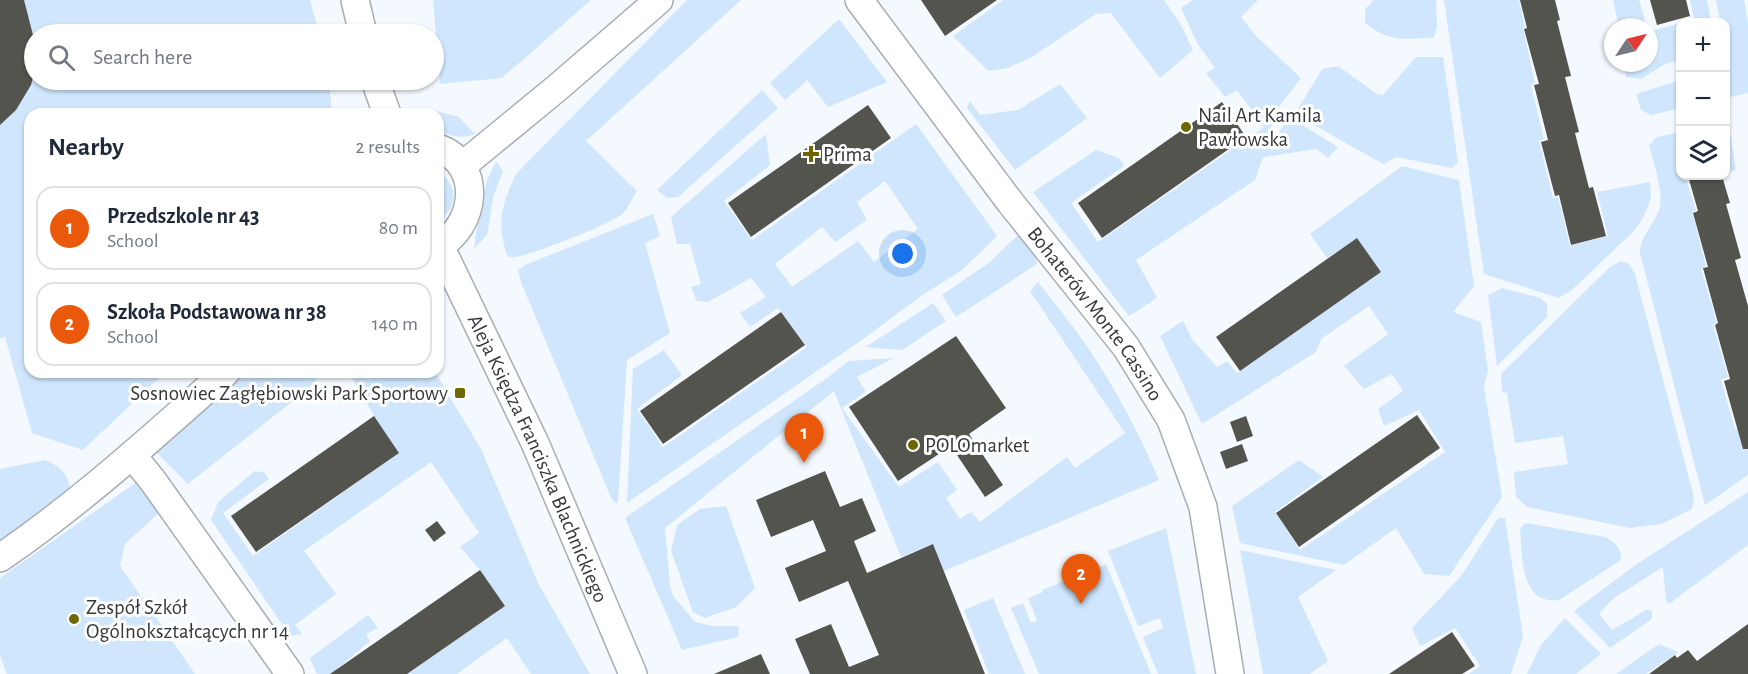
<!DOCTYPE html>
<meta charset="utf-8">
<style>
:root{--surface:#fff;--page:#f6f6f7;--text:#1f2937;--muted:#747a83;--line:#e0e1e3;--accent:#ea580c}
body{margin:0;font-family:"Alegreya Sans",sans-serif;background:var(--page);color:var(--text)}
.controls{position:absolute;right:18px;top:18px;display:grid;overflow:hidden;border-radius:12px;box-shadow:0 2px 4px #0004}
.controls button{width:54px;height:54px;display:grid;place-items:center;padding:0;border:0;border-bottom:2px solid var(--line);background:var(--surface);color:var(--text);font:30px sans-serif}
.compass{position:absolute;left:1604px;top:18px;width:54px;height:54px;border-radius:50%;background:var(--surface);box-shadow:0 2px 4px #0004;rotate:55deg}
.you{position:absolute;left:903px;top:254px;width:21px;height:21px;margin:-15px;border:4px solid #fff;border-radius:50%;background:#1a73e8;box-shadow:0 0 0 9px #1a73e833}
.badge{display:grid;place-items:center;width:39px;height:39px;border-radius:50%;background:var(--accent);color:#fff;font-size:20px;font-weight:700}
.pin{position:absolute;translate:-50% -50px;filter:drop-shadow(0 2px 3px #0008)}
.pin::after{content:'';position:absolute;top:32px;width:21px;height:18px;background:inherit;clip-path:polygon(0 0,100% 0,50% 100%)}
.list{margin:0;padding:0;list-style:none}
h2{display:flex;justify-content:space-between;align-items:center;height:78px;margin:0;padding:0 24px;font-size:26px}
h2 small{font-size:20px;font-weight:400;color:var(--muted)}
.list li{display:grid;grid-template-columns:39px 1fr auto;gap:18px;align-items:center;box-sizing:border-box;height:84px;margin:0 12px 12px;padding:0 12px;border:2px solid var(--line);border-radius:18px}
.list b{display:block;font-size:22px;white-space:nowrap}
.list p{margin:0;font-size:20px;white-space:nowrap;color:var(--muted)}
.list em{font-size:20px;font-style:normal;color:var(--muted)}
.icon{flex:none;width:33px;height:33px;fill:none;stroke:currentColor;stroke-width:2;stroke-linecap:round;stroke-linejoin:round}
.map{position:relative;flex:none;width:1748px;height:674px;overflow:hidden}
.search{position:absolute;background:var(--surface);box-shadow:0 2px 4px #0004;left:24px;top:24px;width:420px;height:66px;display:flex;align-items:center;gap:15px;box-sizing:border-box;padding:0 21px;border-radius:33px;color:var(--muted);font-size:22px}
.panel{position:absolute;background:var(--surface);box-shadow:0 2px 4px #0004;left:24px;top:108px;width:420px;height:270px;border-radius:18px}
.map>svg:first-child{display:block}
.green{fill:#cfe6fc;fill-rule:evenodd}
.building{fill:#54544f}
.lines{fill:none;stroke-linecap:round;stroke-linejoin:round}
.minor-casing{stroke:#a8adb2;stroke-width:30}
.minor{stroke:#fff;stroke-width:27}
.poi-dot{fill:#6e6700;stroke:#fff;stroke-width:2}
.labels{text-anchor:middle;stroke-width:6;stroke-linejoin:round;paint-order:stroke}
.poi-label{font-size:21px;fill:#36383a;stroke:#fff;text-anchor:start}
.street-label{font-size:21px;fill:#36383a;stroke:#fff}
</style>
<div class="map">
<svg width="1748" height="674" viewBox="0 0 1748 674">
<rect width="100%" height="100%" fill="#f3f9fe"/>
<g class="green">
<path d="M0 0H310L319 34H34V80H329L332 114H30V372H165L83 450 32 433 5 337 0 338Z"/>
<path d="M433 0H591L502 78 440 84Z"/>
<path d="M687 0H741L586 141 637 191C632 199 626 213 618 217 606 225 519 261 510 257 505 255 505 248 504 244 497 219 505 195 517 173Z"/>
<path d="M1003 0H1164L1180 23 1193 50 1160 78 1111 13 1096 14 1032 57 1008 68 988 71 953 36Z"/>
<path d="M1193 0H1258L1241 17 1255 35 1301 78 1279 107 1275 120 1269 131 1276 137 1289 117 1338 147 1328 158 1316 149 1263 157 1255 180 1136 260 1157 298 1129 316 1033 192 1096 150 1119 158 1124 166 1071 203 1098 242 1264 127 1237 90 1225 97 1206 73 1215 68 1197 43 1181 8Z"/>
<path d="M1374 0H1436L1437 27 1434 37C1406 40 1388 42 1365 23V9Z"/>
<path d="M1444 0H1519L1525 27 1523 28 1535 83 1531 85 1544 139 1539 141 1553 198 1558 197 1570 246 1608 236 1597 192 1650 182 1651 198 1644 216 1635 230 1573 289 1559 298 1484 274Z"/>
<path d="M1613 0H1639L1647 27H1619Z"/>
<path d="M1690 0H1707L1711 22H1681L1694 18Z"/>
<path d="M1716 0H1744L1748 24V93L1726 98V22H1720Z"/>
<path d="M839 19 887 82 828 107 807 80 785 100 770 83Z"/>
<path d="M1680 23V60L1665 64 1641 79 1626 77 1622 63H1649V32Z"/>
<path d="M1416 57H1443L1458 162 1452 168 1397 157 1383 164 1295 114 1322 69 1338 66 1377 94 1383 95Z"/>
<path d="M1680 80V108L1651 115 1641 110 1636 94Z"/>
<path d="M1060 84 1087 118 1015 170 967 108 970 101 980 115 1018 110Z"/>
<path d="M762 90 778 108 678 197 667 198 657 190Z"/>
<path d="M429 109 459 117 475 134C461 139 452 136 438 131V114H416Z"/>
<path d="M1728 121 1736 170 1726 173V122Z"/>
<path d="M916 124 997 236 962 270 921 296 863 339 627 503 633 369 664 350 682 375 637 409 663 447 807 347 778 308 750 327 740 313 766 297 751 278 708 302 697 301 691 287 701 284 690 244H677L671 217 766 134 770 165 724 201 752 240ZM885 181 918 229 874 262 858 241 792 287 775 264 822 227 835 242 867 220 857 202Z"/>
<path d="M1680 132V176H1685L1696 210 1692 212 1706 266 1701 269 1717 323 1713 324 1728 377 1721 380 1735 429 1747 427 1748 428V475L1705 505 1640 253C1640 235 1656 224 1660 206 1663 191 1653 160 1649 145L1657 137Z"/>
<path d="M496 161 503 171 493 197 488 230 487 235 474 249 477 226 482 212 486 183Z"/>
<path d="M1402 166 1459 180 1474 286 1453 312 1481 322 1488 370 1484 387 1502 497 1449 576 1424 574 1396 528 1344 565 1240 543 1232 506 1299 460 1323 477 1275 512 1300 550 1445 452 1419 410 1384 426 1378 409 1403 391 1392 374 1364 389 1344 366 1388 334 1369 306 1321 339 1316 352 1202 424 1160 336 1183 321 1192 339 1217 367 1227 361 1237 373 1381 272 1357 238 1327 258 1310 234Z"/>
<path d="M438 172C459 184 458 209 438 221Z"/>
<path d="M653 214 660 236 645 243 670 333 627 360 618 502 616 503 612 500 521 282 518 270 525 265Z"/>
<path d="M1021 232 1035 249 1037 264 956 317 942 295 990 262Z"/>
<path d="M1621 261 1629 264 1635 274 1694 497 1692 509 1661 524 1630 528 1527 507 1516 497 1514 472 1568 464 1563 436 1515 443 1507 393 1502 392 1501 374 1610 267Z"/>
<path d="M1038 282C1054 303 1071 323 1086 345 1115 387 1139 433 1159 480L944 571 933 544 901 557 834 391 665 528 670 586 673 596 695 622 713 626H739L738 637 682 650 625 518 827 378 849 361 894 358 857 377 866 392 842 408 899 487 938 462 957 490 946 498 960 519 971 512 980 522 1067 457 1075 468 1125 433 1030 291Z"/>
<path d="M1502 288 1540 298 1547 304V317L1497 366 1488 295Z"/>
<path d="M933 303 946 321 902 350 866 347Z"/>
<path d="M242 372H322L308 389 188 484 155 451Z"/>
<path d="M349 372H435L481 449 539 585 590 674H531L507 638 457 674H407L505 606 480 570 460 547 479 533 431 462 304 551 336 594 295 625 302 634 290 636 211 520 218 502 255 471 265 473 269 479 223 513 253 556 399 453 374 416Z"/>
<path d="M45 460C61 467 70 475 70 494L0 543V469Z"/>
<path d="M141 479 165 507 125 544 120 566 195 674H7L0 656V578Z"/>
<path d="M1748 492V545L1669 604 1666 601 1663 567 1614 598 1599 614 1612 630 1648 609 1652 611V619L1610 648 1574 611 1637 564Z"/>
<path d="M726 506 755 588 736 607 705 618 693 612 671 551 677 525 700 509Z"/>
<path d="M1498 518H1505L1523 636 1511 674H1469L1480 666 1455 628 1420 646 1412 628 1462 575Z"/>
<path d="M1526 523 1605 537C1616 543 1621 547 1621 560L1559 600C1520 605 1522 555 1520 528Z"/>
<path d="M1166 528 1196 674H1158L1143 637 1163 628 1160 618 1138 626 1108 551Z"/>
<path d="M1240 550 1336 570 1298 597 1328 661 1310 674H1263Z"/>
<path d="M1106 564 1151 674H1039L1011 608 1023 603 1031 623 1037 620 1028 598 1043 592 1042 590Z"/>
<path d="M993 598 1025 674H989L964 610Z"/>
<path d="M368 615 378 628 366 634 370 641 337 669 340 674H317L310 658Z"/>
<path d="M1565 618 1601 654 1576 674H1527L1541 645Z"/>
<path d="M1659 644 1678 652 1646 674H1616Z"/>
</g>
<g class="building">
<path d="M0 0H24L34 39V74L31 85 16 110 0 125Z"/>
<path d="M921 0H997L945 36Z"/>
<path d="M1520 0H1555L1560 20 1557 21 1571 76 1565 77 1579 132 1575 133 1589 188 1593 187 1606 236 1571 245 1559 195 1555 196 1541 142 1548 140 1534 85 1539 84 1524 29 1527 28Z"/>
<path d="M1650 0H1686L1690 16 1657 25Z"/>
<path d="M1222 102 1246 137 1102 238 1078 203Z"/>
<path d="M868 105 891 138 751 237 728 203Z"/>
<path d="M1688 176H1722L1730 203 1726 204 1741 258 1735 260 1748 306V449H1743L1724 381 1730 379 1715 325 1718 323 1703 268 1708 267 1693 213 1698 211Z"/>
<path d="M1357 238 1381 272 1240 371 1216 337Z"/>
<path d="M781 312 805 345 663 444 640 411Z"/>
<path d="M956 336 1006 408 969 434 1003 485 985 497 951 446 898 481 849 407Z"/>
<path d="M1417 415 1440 448 1299 547 1276 513Z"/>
<path d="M374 416 399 453 256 552 231 516Z"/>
<path d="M1246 416 1253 436 1237 442 1230 422Z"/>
<path d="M1242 444 1248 461 1226 469 1220 452Z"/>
<path d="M825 471 840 507 862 498 876 531 854 541 867 573 933 544 985 674H810L795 639 831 624 849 667 879 655 848 581 799 602 785 568 826 551 813 520 771 537 756 500Z"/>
<path d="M437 521 446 533 434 542 425 530Z"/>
<path d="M480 570 505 606 407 674H330Z"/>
<path d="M1748 624V674H1649L1675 655 1677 658 1688 650 1697 661Z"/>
<path d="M1452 632 1475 666 1462 674H1389Z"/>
<path d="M761 654 770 674H714Z"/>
</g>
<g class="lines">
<defs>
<g id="minor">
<path d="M355 0 363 34"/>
<path id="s1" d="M859 0 1010 202 1126 347 1171 420 1203 507 1230 674"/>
<path d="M375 80 387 114"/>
<path d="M438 148C484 164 476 227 438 246"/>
<path d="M462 166 557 88 659 0"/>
<path id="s2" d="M440 246 535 443 633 674"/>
<path d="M132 455 153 481 290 674"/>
<path d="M0 558C80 503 153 437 226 372"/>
</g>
</defs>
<use href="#minor" class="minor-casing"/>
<use href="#minor" class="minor"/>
</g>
<g class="poi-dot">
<circle cx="1186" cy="127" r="6"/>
<path d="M808 145h6v6h6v6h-6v6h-6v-6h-6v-6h6z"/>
<rect x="454" y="387" width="12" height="12" rx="3"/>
<circle cx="913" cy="445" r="6"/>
<circle cx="74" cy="619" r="6"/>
</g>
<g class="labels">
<g class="poi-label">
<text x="1198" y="122">Nail Art Kamila<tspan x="1198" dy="24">Pawłowska</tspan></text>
<text x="823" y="161">Prima</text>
<text x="448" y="400" text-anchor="end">Sosnowiec Zagłębiowski Park Sportowy</text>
<text x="925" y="452">POLOmarket</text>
<text x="86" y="614">Zespół Szkół<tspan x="86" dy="24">Ogólnokształcących nr 14</tspan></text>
</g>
<g class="street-label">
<text dy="7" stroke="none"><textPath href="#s1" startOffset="393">Bohaterów Monte Cassino</textPath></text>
<text dy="7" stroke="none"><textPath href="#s2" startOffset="234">Aleja Księdza Franciszka Blachnickiego</textPath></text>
</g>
</g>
</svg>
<div class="controls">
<button>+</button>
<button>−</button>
<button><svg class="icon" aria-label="layers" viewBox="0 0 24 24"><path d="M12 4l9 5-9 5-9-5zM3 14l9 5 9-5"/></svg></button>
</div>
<svg class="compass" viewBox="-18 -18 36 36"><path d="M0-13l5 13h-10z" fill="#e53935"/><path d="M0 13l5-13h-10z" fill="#747a83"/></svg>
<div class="you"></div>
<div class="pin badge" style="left:804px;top:463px">1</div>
<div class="pin badge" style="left:1081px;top:604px">2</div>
<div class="search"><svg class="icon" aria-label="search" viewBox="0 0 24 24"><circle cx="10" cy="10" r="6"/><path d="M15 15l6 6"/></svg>Search here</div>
<section class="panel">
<h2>Nearby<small>2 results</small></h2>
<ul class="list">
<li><span class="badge">1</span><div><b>Przedszkole nr 43</b><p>School</p></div><em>80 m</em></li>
<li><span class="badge">2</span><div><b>Szkoła Podstawowa nr 38</b><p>School</p></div><em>140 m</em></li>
</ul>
</section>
</div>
